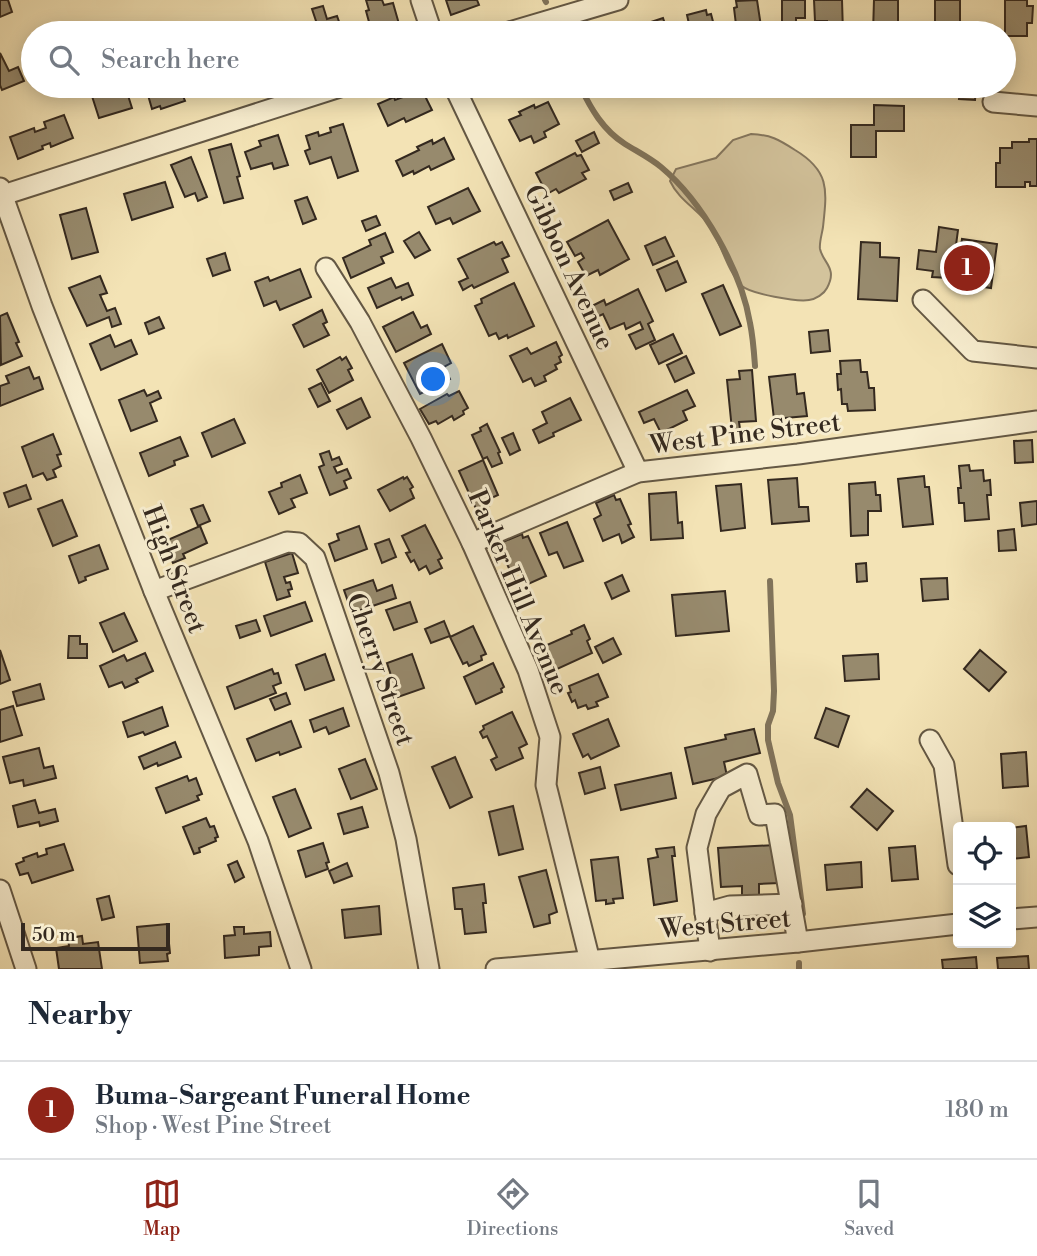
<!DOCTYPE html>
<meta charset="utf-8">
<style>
:root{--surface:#fff;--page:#f2f2f3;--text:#1f2937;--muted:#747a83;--line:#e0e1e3;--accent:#8f2418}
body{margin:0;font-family:"Libre Bodoni",serif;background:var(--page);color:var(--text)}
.controls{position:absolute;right:21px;bottom:21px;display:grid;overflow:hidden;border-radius:7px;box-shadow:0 4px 18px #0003}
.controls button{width:63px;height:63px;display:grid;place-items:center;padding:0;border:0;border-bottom:2px solid var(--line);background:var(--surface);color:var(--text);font:35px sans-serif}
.scale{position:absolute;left:21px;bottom:18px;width:149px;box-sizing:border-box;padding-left:7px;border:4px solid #34291f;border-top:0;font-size:19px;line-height:24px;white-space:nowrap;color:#34291f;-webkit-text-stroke:5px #f7edcf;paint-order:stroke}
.you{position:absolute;left:434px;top:380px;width:24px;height:24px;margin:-18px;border:5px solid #fff;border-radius:50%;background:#1a73e8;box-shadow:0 0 0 10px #1a73e833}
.badge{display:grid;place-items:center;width:46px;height:46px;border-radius:50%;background:var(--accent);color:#fff;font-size:23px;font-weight:700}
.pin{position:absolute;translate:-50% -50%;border:4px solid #fff;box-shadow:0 2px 7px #0006}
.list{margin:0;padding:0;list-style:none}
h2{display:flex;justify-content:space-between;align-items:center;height:91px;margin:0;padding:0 28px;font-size:30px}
h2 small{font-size:23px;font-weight:400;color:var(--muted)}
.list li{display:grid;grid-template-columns:46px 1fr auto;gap:21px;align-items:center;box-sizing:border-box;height:98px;padding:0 28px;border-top:2px solid var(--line)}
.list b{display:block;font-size:26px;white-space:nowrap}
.list p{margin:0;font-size:23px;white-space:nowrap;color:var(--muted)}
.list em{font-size:23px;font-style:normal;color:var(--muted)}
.icon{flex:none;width:38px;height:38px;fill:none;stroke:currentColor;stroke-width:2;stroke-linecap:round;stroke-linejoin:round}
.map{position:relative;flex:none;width:1037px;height:969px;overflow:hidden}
.search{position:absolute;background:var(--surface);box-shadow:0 4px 18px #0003;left:21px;right:21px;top:21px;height:77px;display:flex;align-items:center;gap:18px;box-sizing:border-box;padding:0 24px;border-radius:38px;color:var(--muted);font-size:26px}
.sheet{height:189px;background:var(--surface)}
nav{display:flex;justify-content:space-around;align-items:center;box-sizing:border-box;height:98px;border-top:2px solid var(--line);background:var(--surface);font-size:19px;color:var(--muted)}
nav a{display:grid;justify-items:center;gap:4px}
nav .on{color:var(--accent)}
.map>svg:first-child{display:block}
.green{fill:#d3c39c;stroke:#84765e;stroke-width:2}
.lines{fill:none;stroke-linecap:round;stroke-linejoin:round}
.stream{stroke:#80735a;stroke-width:6}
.building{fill:#978a6d;stroke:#34291f;stroke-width:2}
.minor-casing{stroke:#645844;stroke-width:23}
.minor{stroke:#f7edcf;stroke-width:19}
.labels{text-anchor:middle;stroke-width:6;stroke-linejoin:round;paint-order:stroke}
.street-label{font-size:26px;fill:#34291f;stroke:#f7edcf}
</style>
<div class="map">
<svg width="1037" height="969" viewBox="0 0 1037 969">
<rect width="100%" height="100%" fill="#f3e3b5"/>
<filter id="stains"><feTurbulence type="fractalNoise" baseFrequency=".00286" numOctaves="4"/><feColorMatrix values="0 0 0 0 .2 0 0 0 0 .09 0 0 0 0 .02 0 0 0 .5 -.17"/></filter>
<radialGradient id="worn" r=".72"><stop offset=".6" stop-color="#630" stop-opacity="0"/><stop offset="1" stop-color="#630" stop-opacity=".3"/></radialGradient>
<path class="green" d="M751 134C771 135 778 139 795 150 830 171 827 190 823 227 822 234 819 243 820 249 823 263 838 268 827 288 824 294 816 299 809 300 797 302 751 294 742 286 729 274 721 245 712 229 701 211 679 201 670 181L676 169 716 158 733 140Z"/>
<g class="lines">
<g class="stream">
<path d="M545 0 546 2"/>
<path d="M580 86C591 109 603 130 625 144 638 152 650 158 661 167 703 202 741 270 750 323 753 337 754 352 755 366"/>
<path d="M770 581 774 691 773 711 768 725V740L778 783 790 815 803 914"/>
<path d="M799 963V969"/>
</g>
</g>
<g class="building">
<path d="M0 0H8L12 12 0 17Z"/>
<path d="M366 0H382L384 5 393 3 401 31 372 33 366 11 369 10Z"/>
<path d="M446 0H477L479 5 451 15Z"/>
<path d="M757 0 762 33H737L734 8 737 7 736 1Z"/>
<path d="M782 0H805V18H796V24H782Z"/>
<path d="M814 0H842L843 33H827V21H815Z"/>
<path d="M874 0H898V22H893V33H873Z"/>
<rect x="935" y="0" width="25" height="33"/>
<path d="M1005 0H1027V6H1033L1032 23H1027V36H1005Z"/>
<path d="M323 6 327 19 337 16 343 33H320L312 9Z"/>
<path d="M706 10 707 15 711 14 716 33H691L687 15Z"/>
<path d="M663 18 668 33H638L636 27Z"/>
<path d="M110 25 113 33H97L96 31Z"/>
<path d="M0 53 9 71 18 67 24 81 2 90 0 85Z"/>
<path d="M112 86H125L132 108 99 118 91 93Z"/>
<path d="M151 86H179L185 101 161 109 160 106 152 109 148 95 153 93Z"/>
<path d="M493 86H513L498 94Z"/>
<path d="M758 86H777V93H759Z"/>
<path d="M960 88H976L975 100 959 99Z"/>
<path d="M422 90 432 110 406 122 404 118 388 126 378 104 394 97 395 100Z"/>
<path d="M548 102 559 124 544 132 546 137 534 143 531 136 520 141 509 120 521 115 519 112 534 105 535 108Z"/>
<path d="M874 105 904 106V131H876V157H851V125H874Z"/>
<path d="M64 115 73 138 51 147 50 143 42 146 43 149 18 159 10 137 34 128 35 132 46 128 44 122Z"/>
<path d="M343 124 358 171 338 178 331 157 310 164 305 151 310 149 306 136 318 132 319 136 331 132 330 128Z"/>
<path d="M594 132 599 143 582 152 576 141Z"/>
<path d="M278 135 288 165 274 169 272 163 251 169 245 152 261 146 259 141Z"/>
<path d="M444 138 454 159 431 170 429 166 414 174 413 171 403 176 396 161 419 150 417 147 432 140 433 144Z"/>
<path d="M1029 139H1037V186H1030V182H1025V187H996V163H1000V148H1012V142H1029Z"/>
<path d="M231 144 240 176 237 177 243 198 224 203 209 150Z"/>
<path d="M575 153 577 156 581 155 589 170 582 173 586 179 559 193 556 189 547 194 536 173Z"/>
<path d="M191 157 207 197 198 201 195 193 185 197 171 165Z"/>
<path d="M165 182 173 207 132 220 124 194Z"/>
<path d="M628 183 632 192 614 200 610 191Z"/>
<path d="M468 188 480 211 453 224 450 218 436 224 428 207Z"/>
<path d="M307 197 316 219 303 224 295 201Z"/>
<path d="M86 208 98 252 72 259 60 215Z"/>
<path d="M376 216 380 225 366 231 362 221Z"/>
<path d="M608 220 629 259 600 275 598 270 586 276 578 262 584 258 581 253 575 256 567 242Z"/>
<path d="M939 227 958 230 956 245 961 246 962 239 997 244 991 288 949 282V278L932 277 933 271 917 269 919 250 936 252Z"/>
<path d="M419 232 430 250 415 258 404 241Z"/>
<path d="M385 233 393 252 381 257 384 263 351 278 343 258 371 245 369 240Z"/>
<path d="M665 237 674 256 653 265 645 246Z"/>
<path d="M494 242 496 245 502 242 509 256 502 259 508 272 474 288 472 285 463 290 459 282 468 278 458 259Z"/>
<path d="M861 242 880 243V257L899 258 897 301 858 299Z"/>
<path d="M225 253 230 270 213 276 207 259Z"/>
<path d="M677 261 686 282 666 291 657 270Z"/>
<path d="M300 269 311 297 280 310 276 301 264 306 255 282 268 277 270 281Z"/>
<path d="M100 276 107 293 100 295 107 311 115 308 121 324 112 327 109 317 87 326 69 288Z"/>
<path d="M391 278 396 288 408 283 413 295 402 300 401 297 377 308 368 288Z"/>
<path d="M514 283 534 326 508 338 507 335 499 339 496 333 489 336 475 306 482 303 481 299Z"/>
<path d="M723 285 741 326 720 335 702 294Z"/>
<path d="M638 289 653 321 648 324 655 340 636 349 629 335 643 329 640 322 626 329 624 323 610 329 603 314 593 319 588 308 604 300 606 305Z"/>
<path d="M322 310 327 322 323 324 329 335 304 347 293 325Z"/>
<path d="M413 312 421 328 427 325 431 334 396 352 383 327Z"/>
<path d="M7 313 19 342 16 343 22 356 1 365 0 316Z"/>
<path d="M159 317 164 328 149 334 145 323Z"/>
<path d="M828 330 830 351 811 353 809 332Z"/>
<path d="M673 334 682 353 659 364 650 345Z"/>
<path d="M110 335 115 347 131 340 137 354 101 370 90 344Z"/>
<path d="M556 342 562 355 559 357 561 362 555 365 557 369 544 376 546 381 535 386 531 378 523 382 510 356 527 348 531 354Z"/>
<path d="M442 344 451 363 444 367 450 379 420 394 404 363Z"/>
<path d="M686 356 694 373 675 382 667 365Z"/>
<path d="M340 357 342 360 346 357 352 368 348 370 353 380 329 393 317 370Z"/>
<path d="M860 360 861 372H867L869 388H874L875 410 848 411 847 404H842L841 389 838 390 837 374H841L840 361Z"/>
<path d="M29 367 34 379 39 377 43 389 0 406V386L9 383 6 376Z"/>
<path d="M752 370 756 421 739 422 740 429 732 430 727 380 740 379 739 371Z"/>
<path d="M795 374 797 394 804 393 807 416 774 419 769 377Z"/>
<path d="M321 383 330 401 318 407 309 389Z"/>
<path d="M144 390 147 396 158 391 161 398 150 403 157 421 131 431 119 400Z"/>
<path d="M687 390 695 406 683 411 687 420 661 433 654 419 644 423 639 412Z"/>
<path d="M459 391 468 408 463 411 464 414 454 420 452 416 438 424 436 421 429 424 420 409 447 394 449 396Z"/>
<path d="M361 398 370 417 347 429 337 410Z"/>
<path d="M570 398 581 420 553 433 554 436 539 443 533 430 547 423 542 412Z"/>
<path d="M234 419 245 443 212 457 202 433Z"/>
<path d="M487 424 500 452 498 453 502 463 492 467 487 457 483 459 472 435 481 431 480 428Z"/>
<path d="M513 433 520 450 510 455 502 438Z"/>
<path d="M53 434 61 454 57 455 61 466 53 470 56 477 47 480 43 473 33 477 22 447Z"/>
<path d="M180 437 188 456 174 461 175 465 149 476 140 453Z"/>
<path d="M1032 440 1033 462 1015 463 1014 441Z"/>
<path d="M329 451 332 460 339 457 342 464 334 467 337 473 347 469 351 478 344 481 347 488 330 495 319 467 324 465 320 454Z"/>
<path d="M483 460 498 495 487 500 489 506 477 511 459 471Z"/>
<path d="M969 465 970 471 983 470 984 481 990 480 991 495H987L989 519 965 521 964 503H959L958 488H961L959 466Z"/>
<path d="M300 475 307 493 291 499 295 507 279 514 269 492 282 487 281 483Z"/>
<path d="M924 476 925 487H929L933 524 903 527 898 479Z"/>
<path d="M403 477 404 479 407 477 413 487 410 489 414 498 390 511 378 490Z"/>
<path d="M797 478 799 507H808L809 521 772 524 768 480Z"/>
<path d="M875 482 876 495H880L881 511H868V535L851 536 849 484Z"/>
<path d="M741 484 745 528 721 531 716 486Z"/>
<path d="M26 485 31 499 9 507 4 493Z"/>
<path d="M676 492 678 523 682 522 683 538 651 540 649 494Z"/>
<path d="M614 495 616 500 620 499 631 524 628 525 634 537 622 543 619 534 603 541 594 519 601 515 596 503Z"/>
<path d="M62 500 77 536 53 546 38 509Z"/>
<path d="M1037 501V524L1022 526 1020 503Z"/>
<path d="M203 505 210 521 198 526 191 509Z"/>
<path d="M567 522 583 561 564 568 557 552 549 555 540 533Z"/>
<path d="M425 525 442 558 438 560 442 568 430 574 426 566 419 570 414 560 411 562 406 553 410 552 402 536Z"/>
<path d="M200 526 207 543 183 554 185 558 173 563 163 542Z"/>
<path d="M359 526 367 549 335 561 329 544 339 540 337 534Z"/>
<path d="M1014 529 1016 550 999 551 998 531Z"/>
<path d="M522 534 523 538 528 536 546 576 526 585 520 571 512 575 498 544Z"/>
<path d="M389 539 396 557 382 563 375 544Z"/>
<path d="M99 545 108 569 85 577 86 580 79 583 69 556Z"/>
<path d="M292 553 298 573 284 577 286 583 290 582 292 589 288 590 290 596 277 600 265 562Z"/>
<path d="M866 563 867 581 857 582 856 564Z"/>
<path d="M622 575 629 591 612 599 605 583Z"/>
<path d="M947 578 948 599 923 601 921 579Z"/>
<path d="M373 580 377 591 392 585 396 598 352 613 344 590Z"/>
<path d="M725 591 729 631 676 636 672 595Z"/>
<path d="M305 602 312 621 271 636 264 616Z"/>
<path d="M410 602 417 622 394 630 386 610Z"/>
<path d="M124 613 137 641 113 652 100 623Z"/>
<path d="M256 620 260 631 240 638 236 626Z"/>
<path d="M444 621 450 636 431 643 425 629Z"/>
<path d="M584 625 590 639 587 641 592 653 555 670 549 657 543 660 538 649 572 634 571 631Z"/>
<path d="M473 626 486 654 481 656 482 660 469 666 467 662 463 664 450 637Z"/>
<path d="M69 636H80V644H87V658H68Z"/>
<path d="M613 638 621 654 603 663 595 647Z"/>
<path d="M0 650 10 680 0 684Z"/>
<path d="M980 650 1006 672 989 691 964 669Z"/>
<path d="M145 653 153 671 136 679 138 682 125 688 122 682 109 687 100 666 124 655 127 661Z"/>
<path d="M325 654 334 680 305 690 296 665Z"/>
<path d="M412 654 424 688 398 697 387 663Z"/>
<path d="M878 654 879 679 845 681 843 656Z"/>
<path d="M493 663 504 687 501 689 502 692 476 704 464 677Z"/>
<path d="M272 669 274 674 278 673 281 683 273 686 276 693 235 709 227 687Z"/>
<path d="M598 674 608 697 596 702 598 706 588 709 586 705 578 708 575 700 572 702 568 693 571 692 569 686Z"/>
<path d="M40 684 44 699 17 706 13 692Z"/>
<path d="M286 693 290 704 275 710 270 699Z"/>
<path d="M13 706 22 735 0 742V710Z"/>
<path d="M162 707 168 726 145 735 143 732 128 737 123 722Z"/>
<path d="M343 708 349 726 329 734 326 727 314 732 310 720Z"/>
<path d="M826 708 849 716 838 747 815 738Z"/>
<path d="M512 712 527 744 519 748 523 758 496 770 491 760 497 757 487 736 483 738 480 732 484 729 483 726Z"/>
<path d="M608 719 619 746 591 759 588 754 583 757 573 734Z"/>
<path d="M291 721 301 747 280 755 279 752 256 761 247 739Z"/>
<path d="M754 729 760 753 724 762 727 776 693 784 685 748 726 739 725 735Z"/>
<path d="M175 742 181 757 158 766 157 763 144 769 139 757Z"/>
<path d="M39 748 44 768 53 766 56 778 24 786 23 780 10 783 3 757Z"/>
<path d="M1026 752 1028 786 1003 788 1001 754Z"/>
<path d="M455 757 472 797 450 808 432 767Z"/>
<path d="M365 759 377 789 351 799 339 769Z"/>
<path d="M600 767 605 788 585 794 579 773Z"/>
<path d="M671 773 676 798 621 810 615 785Z"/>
<path d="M187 776 189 781 196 778 202 794 197 796 199 800 166 813 156 788Z"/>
<path d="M295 789 311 828 289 837 273 797Z"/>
<path d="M867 789 893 811 877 830 851 807Z"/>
<path d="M35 800 39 813 55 809 58 821 40 826 39 822 18 827 13 806Z"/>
<path d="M513 806 523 849 499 855 489 812Z"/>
<path d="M362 807 368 827 344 834 338 814Z"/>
<path d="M206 818 210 827 214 826 218 837 215 838 216 841 199 848 200 852 194 854 183 827Z"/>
<path d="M1026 826 1029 857 1011 859V828Z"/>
<path d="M323 843 329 862 326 863 328 869 306 877 298 851Z"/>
<path d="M64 844 73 870 32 883 28 873 20 875 16 864 24 861 23 858 37 853 38 857 47 854 46 849Z"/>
<path d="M776 845 779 883 759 884V898L742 899V886L721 887 718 848Z"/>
<path d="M915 846 918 879 892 881 889 848Z"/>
<path d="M674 847 675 856H672L677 901 654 905 648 859 658 857 656 849Z"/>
<path d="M618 857 623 898 613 899 614 903 606 904V900L596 901 591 860Z"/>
<path d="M237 861 244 877 235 882 228 865Z"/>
<path d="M861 862 862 887 827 890 825 865Z"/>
<path d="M347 863 352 876 334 883 329 871Z"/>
<path d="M546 870 557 912 549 915 550 923 534 927 519 877Z"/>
<path d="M484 884 486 903H483L486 932 465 934 462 909H455L453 888Z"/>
<path d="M109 896 114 917 102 920 97 899Z"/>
<path d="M379 906 381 934 345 938 342 910Z"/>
<path d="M167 924 170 953 167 954 168 961 140 963 137 927Z"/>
<path d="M234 927H244V934L270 932 271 946 259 947V955L225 958 224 936 235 935Z"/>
<path d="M82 936 83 944 98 942 102 969H59L56 948 69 946 68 938Z"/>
<path d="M1028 956 1029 969H998L997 958Z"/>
<path d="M976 957 977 969H943L942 960Z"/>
</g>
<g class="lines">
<defs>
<g id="minor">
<path d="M421 0 432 33"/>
<path d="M506 33 618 0"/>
<path d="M454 86 638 472"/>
<path d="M993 102 1037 106"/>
<path d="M0 188 42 306 154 591 258 841 301 969"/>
<path d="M3 195 343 86"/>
<path d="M326 268 360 322 421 438 472 543 528 670 550 737 546 785 590 961"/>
<path d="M923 300 973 351 1037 358"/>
<path d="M472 543 638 472 798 454 1037 421"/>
<path d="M154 591 287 542 299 543 315 558 389 773 406 839 429 969"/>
<path d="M930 740 944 765 958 865"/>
<path d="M0 890 26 969"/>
<path d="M705 913 730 906 792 904"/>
<path d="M1011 919 1037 917"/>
<path d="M710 951 697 848 706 814 721 788 747 774 759 815 775 814 798 942"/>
<path d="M496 969 798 942 958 924"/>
</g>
</defs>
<use href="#minor" class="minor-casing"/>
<use href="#minor" class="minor"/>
</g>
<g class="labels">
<g class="street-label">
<text transform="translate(570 267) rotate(65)" y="9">Gibbon Avenue</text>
<text transform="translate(745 433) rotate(-7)" y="9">West Pine Street</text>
<text transform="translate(175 569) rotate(69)" y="9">High Street</text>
<text transform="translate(519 592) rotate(67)" y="9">Parker Hill Avenue</text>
<text transform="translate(381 669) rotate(71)" y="9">Cherry Street</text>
<text transform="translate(725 923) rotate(-5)" y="9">West Street</text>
</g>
</g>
<rect width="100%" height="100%" filter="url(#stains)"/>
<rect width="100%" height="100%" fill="url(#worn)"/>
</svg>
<div class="controls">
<button><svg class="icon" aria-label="locate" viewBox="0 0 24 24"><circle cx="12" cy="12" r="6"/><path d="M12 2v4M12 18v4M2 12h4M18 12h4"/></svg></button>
<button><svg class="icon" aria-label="layers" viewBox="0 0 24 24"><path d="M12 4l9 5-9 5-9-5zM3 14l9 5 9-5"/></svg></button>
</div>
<div class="scale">50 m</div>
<div class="you"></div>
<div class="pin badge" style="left:967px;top:268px">1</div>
<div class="search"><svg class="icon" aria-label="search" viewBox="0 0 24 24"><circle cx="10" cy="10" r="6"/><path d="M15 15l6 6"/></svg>Search here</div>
</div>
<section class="sheet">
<h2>Nearby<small></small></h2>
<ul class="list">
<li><span class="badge">1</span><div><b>Buma-Sargeant Funeral Home</b><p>Shop · West Pine Street</p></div><em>180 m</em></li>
</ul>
</section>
<nav>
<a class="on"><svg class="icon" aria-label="map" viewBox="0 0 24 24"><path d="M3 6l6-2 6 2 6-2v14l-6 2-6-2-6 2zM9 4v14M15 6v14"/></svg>Map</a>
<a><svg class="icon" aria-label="directions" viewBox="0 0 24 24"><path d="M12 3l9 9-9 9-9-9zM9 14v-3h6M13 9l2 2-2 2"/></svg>Directions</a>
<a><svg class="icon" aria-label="saved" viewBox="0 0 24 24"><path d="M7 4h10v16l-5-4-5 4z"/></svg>Saved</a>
</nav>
